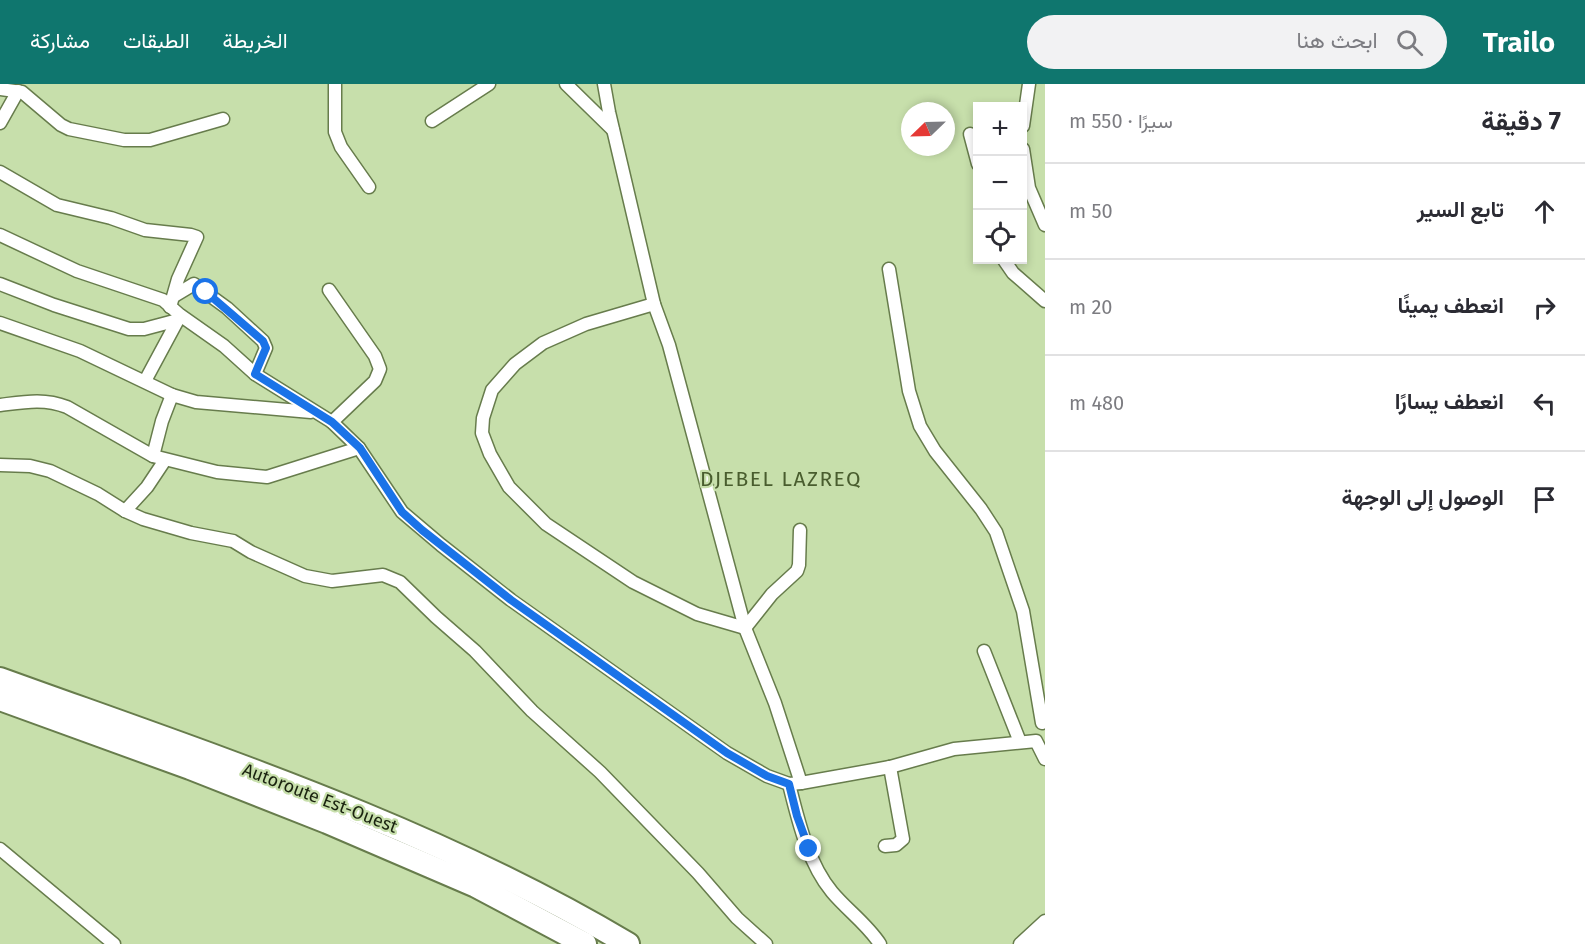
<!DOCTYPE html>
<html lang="ar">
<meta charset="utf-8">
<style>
:root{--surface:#fff;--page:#f2f2f3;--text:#2b2b33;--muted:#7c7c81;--line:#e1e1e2;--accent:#0f766e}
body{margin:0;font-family:"Fira Sans",Vazirmatn,sans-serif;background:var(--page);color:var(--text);direction:rtl}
.controls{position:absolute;right:18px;top:18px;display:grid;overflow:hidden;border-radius:0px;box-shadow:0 3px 9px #0003}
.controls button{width:54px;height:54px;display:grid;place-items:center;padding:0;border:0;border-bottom:2px solid var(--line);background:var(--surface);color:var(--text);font:30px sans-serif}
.compass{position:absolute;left:901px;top:18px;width:54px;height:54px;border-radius:50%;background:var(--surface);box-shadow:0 3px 9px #0003;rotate:247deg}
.stop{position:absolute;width:18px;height:18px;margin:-14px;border:4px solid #1a73e8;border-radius:50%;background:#fff}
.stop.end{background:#1a73e8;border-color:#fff;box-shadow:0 2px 6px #0008}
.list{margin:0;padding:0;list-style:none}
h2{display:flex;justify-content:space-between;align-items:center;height:78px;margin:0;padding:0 24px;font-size:26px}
h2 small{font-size:20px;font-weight:400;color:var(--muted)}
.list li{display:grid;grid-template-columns:39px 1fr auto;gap:18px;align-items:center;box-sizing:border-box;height:96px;padding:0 24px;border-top:2px solid var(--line)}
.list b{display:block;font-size:22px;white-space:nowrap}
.list em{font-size:20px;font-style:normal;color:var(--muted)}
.icon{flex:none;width:33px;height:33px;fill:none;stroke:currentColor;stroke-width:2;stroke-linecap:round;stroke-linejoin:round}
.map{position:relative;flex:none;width:1045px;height:860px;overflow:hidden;direction:ltr}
header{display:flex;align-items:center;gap:36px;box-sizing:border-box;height:84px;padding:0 30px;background:var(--accent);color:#fff}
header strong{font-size:28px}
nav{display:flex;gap:33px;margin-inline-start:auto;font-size:21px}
.search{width:420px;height:54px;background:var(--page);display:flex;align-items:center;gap:15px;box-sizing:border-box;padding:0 21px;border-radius:33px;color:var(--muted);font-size:22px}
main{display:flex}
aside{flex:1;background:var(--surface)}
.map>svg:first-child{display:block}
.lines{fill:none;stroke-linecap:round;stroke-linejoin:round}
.street-casing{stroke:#677c4c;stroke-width:15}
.secondary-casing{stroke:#677c4c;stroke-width:21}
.highway-casing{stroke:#677c4c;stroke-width:26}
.street{stroke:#fff;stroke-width:12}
.secondary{stroke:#fff;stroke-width:18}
.highway{stroke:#fff;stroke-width:22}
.route{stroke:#1a73e8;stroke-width:8}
.labels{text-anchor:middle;stroke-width:4.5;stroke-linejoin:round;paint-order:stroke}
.street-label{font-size:18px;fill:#1a230f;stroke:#c7dfab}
.quarter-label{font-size:21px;letter-spacing:1.5px;fill:#495d2e;stroke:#c7dfab}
</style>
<header>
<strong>Trailo</strong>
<div class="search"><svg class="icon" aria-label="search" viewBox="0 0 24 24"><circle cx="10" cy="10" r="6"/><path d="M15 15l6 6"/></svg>ابحث هنا</div>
<nav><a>الخريطة</a><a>الطبقات</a><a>مشاركة</a></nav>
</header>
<main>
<aside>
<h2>7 دقيقة<small>سيرًا · 550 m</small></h2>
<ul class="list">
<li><svg class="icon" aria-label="ahead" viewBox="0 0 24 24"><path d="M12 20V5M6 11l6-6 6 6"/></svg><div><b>تابع السير</b></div><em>50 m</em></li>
<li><svg class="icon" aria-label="right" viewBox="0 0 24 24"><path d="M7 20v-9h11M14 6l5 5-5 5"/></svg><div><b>انعطف يمينًا</b></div><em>20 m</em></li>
<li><svg class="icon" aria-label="left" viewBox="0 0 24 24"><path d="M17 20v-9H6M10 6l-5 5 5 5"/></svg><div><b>انعطف يسارًا</b></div><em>480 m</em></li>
<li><svg class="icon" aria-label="arrive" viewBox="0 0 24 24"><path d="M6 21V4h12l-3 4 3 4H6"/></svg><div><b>الوصول إلى الوجهة</b></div></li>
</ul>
</aside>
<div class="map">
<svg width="1045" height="860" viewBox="0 0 1045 860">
<rect width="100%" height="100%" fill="#c7dfab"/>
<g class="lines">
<defs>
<g id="street">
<path d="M335 0V48L341 63 369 103"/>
<path d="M566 0 613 46"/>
<path d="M604 0 609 28 654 220 669 261 745 544 775 619 801 699"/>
<path d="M0 5 22 8 61 41 69 45 124 56H150L223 35"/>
<path d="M432 37 489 0"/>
<path d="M0 39 18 7"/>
<path d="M1023 42 1029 0"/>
<path d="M970 50 978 80"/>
<path d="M1023 65 1029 104 1045 141"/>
<path d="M0 88 57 121 111 134 145 146 191 151 197 153 178 195 170 223"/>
<path d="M0 151 77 187 163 216 180 231 224 262 255 290 332 338 359 364 402 428 441 461 511 516 727 669 767 692 789 700 801 699 890 683 954 665 1036 657 1045 675"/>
<path d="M1004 176 1013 189 1045 217"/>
<path d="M889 185 909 307 920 342 935 367 981 425 996 448 1023 527 1042 639"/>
<path d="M0 200 54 221 129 245H144L178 236"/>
<path d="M329 206 375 272 380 285 375 297 332 338"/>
<path d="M174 212 194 200 227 224 263 257 266 264 255 290"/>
<path d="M654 220 586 240 543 259 515 280 492 306 483 334 482 349 490 370 509 403 546 440 633 498 697 530 745 544 772 510 797 487 799 481 800 446"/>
<path d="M0 239 80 267 172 311"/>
<path d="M145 297 180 232"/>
<path d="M0 321C24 318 44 314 67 323L153 372 217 388 267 393 359 364"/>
<path d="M153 372 162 337 172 311 196 318 311 328"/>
<path d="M0 381 30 382 50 387 98 410 125 427 143 435 191 449 233 457 251 468 305 492 332 497 383 491 400 498 436 533 475 567 532 627 600 688 698 789 737 834 766 860"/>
<path d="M125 427 147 403 165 376"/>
<path d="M984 567 1020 658"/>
<path d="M789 700C798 736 808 779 832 808 847 826 867 840 880 860"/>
<path d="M885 762 896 761 903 755 890 683"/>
<path d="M0 765 114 860"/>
<path d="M1020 860 1045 837"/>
</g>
<path id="secondary" d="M1037 860 1045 852"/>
<g id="highway">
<path d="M0 595C213 672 432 743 628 860"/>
<path d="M0 615 190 684 327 738 476 802 585 860"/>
</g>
</defs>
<use href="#street" class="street-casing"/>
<use href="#secondary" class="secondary-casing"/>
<use href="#highway" class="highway-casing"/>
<use href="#street" class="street"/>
<use href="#secondary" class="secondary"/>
<use href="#highway" class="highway"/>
</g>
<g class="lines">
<path class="route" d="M206 208 263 257 266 264 255 290 332 338 360 364 402 428 422 446 511 516 727 669 767 692 789 700 797 732 809 765"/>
</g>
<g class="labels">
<g class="street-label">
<text transform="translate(320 714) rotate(21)" y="6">Autoroute Est-Ouest</text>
</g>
<g class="quarter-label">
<text x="781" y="402">DJEBEL LAZREQ</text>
</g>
</g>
</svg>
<div class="controls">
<button>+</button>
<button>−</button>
<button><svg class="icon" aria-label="locate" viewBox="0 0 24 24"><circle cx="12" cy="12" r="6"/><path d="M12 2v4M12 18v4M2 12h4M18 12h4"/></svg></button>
</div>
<svg class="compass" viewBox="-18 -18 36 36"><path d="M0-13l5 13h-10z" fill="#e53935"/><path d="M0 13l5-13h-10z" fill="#7c7c81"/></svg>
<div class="stop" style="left:206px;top:208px"></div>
<div class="stop end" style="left:809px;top:765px"></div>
</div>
</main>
